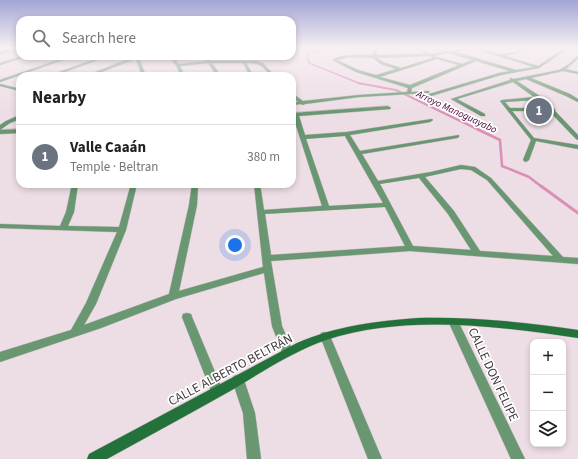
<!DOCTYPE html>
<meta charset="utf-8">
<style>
:root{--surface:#fff;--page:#f2f2f2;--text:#222;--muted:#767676;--line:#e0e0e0;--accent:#d93025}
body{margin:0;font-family:"Source Sans 3",sans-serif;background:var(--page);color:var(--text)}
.controls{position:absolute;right:12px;bottom:12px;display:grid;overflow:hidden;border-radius:8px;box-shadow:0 2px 6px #0003}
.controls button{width:36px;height:36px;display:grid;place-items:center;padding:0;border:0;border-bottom:1px solid var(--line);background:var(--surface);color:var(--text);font:20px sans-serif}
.you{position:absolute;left:235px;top:245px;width:14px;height:14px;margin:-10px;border:3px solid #fff;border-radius:50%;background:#1a73e8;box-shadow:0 0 0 6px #1a73e833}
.badge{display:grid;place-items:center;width:26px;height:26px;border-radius:50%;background:var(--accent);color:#fff;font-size:13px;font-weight:700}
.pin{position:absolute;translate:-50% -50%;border:2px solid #fff;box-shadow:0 1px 4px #0006}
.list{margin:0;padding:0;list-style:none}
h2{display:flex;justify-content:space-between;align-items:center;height:52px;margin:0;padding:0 16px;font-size:17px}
h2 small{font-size:13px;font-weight:400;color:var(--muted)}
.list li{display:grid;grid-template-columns:26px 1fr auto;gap:12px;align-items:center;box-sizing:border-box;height:64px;padding:0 16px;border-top:1px solid var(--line)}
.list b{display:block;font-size:15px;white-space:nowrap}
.list p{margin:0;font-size:13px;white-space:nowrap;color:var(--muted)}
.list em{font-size:13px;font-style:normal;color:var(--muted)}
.icon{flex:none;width:22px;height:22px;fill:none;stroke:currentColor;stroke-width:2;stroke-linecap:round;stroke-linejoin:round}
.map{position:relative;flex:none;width:578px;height:459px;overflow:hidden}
.search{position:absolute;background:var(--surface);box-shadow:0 2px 6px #0003;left:16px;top:16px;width:280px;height:44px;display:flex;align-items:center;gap:10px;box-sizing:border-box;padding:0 14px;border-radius:12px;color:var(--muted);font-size:15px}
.panel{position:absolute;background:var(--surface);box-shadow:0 2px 6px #0003;left:16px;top:72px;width:280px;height:116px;border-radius:12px}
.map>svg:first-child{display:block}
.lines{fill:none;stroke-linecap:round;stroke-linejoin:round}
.stream-far3{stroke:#db8eb8;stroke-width:1.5}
.stream-far2{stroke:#db8eb8;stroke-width:2}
.stream-far1{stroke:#db8eb8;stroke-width:2.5}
.stream{stroke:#db8eb8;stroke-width:3}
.minor-casing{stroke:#c7b9c0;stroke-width:1}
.secondary-casing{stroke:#c7b9c0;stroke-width:1}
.minor{fill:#689771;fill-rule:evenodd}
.secondary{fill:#23713b;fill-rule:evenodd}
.labels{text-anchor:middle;stroke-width:3.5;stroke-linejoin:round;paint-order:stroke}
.far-water-label{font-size:10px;font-style:italic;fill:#4b0634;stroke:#fff}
.near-street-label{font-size:13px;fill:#413a3d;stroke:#fff}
</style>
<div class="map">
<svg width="578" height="459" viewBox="0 0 578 459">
<rect width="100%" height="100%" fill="#eddde5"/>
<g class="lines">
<path class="stream-far3" d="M332 48 307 54 309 63 361 84"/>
<path class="stream-far2" d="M358 83 396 90 479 130"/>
<path class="stream-far1" d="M477 129 500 140 502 166 529 177 542 187"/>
<path class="stream" d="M541 186 578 213"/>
<defs>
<g id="minor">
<path d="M16 48H20V49L0 54V52Z"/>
<path d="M374 48H409L378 49 376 55 427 54 412 48H417L432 54 444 52 433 48 449 51 467 48H477L500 55 533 48 505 56 538 66 563 49 572 48 565 51 539 68 501 75 431 96 429 95V94L499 73 510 71 476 61 412 88 411 92 429 91V93H427L359 97 305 104 303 105 301 104 292 105V103L298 102 292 97V93L303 101 359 95 407 92 408 88 356 72 332 60C343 53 360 55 373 55ZM472 48 534 67 516 70 479 59 478 58 454 52ZM449 53 472 60 462 64 433 56ZM431 56 432 58 401 68 383 62 377 58ZM351 57 373 58 381 64 396 69 376 75 358 70 337 60ZM437 59 459 65 410 85 380 77Z"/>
<path d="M576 48H578V50H577Z"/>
<path d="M23 56H29L0 65V63Z"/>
<path d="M69 56H75L0 82V80Z"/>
<path d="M103 56H109L54 76H48Z"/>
<path d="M136 56H147L139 58 146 76H142L136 59 91 76H85Z"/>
<path d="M169 56H173L179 64 207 61 203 56H207L210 61H257L263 63 275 76H271C262 66 261 63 246 63L254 76H250L243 63H212L221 76H217L208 63 180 66 185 76H181L177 67Z"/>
<path d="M577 56H578V59L566 69 578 72V74L563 71 531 78 570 94 578 99V102L566 96 526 79 517 81 541 97 552 108 555 109V111L578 135V140L576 139 549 111H512L534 138 578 145V149L536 141 529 160 526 162 524 161 523 160 531 140 500 101 502 100 534 97 513 82 457 99 485 114V116H481L451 99 510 80V78L514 79 559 70 569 64ZM538 100 546 108H510L505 102Z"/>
<path d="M0 84 20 89V91L0 86Z"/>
<path d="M388 106 391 108 390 109 299 116 305 135 347 132 432 119 433 120 430 122 350 135 360 151 459 135V137L457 138 362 154 378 181 431 172 461 165 475 167 491 178 563 257 578 258V264L410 251 271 261 282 326 293 352 291 355 287 357 283 355 272 326 264 273 176 299 101 328 0 362V352L71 330 86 303 117 232 0 228V224L60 226 66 212 72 184H78L74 212 68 226 119 227 131 184H137L126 230 96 304 84 325 169 294 189 205 192 184H198L197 205 179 291 263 267 254 184H260L264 210 322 206 292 113ZM345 136 383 203 329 206 306 139ZM461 169 471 170 487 180 553 256 480 251 454 211 425 177ZM419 178 448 214 471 250 413 246 380 184ZM385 207 405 246 271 255 265 214Z"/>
<path d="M20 115V119L10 123 0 130V125L6 121Z"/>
<path d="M20 129V133L0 134V130Z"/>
<path d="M187 313 191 314 192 317 223 391 221 395 217 396 213 395 211 391 182 317 183 314Z"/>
<path d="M454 319 458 320 459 323 525 459H511L449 323 450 320Z"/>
<path d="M325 332 329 333 330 336 382 459H368L320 336 321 333Z"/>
<path d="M238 375 242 376 244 380 255 413 261 459H247L243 413 232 380 234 376Z"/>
</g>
<path id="secondary" d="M419 318C472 317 525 322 578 330V338C497 326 405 314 326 340 292 352 262 372 232 390 191 413 149 436 107 459H87L89 454 297 343C336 326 376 321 419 318Z"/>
</defs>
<use href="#minor" class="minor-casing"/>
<use href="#secondary" class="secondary-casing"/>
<use href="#minor" class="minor"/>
<use href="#secondary" class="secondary"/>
</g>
<linearGradient id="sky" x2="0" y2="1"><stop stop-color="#a3a5d5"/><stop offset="0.43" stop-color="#f7f0f3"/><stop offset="1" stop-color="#f7f0f3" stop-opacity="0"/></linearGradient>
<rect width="578" height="112" fill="url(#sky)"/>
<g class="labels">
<g class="far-water-label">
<text transform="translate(457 111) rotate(25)" y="4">Arroyo Manoguayabo</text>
</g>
<g class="near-street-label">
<text transform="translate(230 369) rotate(-28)" y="5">CALLE ALBERTO BELTRÁN</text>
<text transform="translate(494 374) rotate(65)" y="5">CALLE DON FELIPE</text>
</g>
</g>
</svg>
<div class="controls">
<button>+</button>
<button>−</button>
<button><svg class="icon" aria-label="layers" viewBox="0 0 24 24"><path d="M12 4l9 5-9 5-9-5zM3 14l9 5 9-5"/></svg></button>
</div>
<div class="you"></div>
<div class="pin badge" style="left:539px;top:111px;background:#6b7280">1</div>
<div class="search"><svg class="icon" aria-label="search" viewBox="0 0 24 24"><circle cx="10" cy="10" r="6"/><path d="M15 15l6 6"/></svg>Search here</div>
<section class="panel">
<h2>Nearby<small></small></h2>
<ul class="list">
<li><span class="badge" style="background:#6b7280">1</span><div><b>Valle Caaán</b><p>Temple · Beltran</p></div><em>380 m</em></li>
</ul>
</section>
</div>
